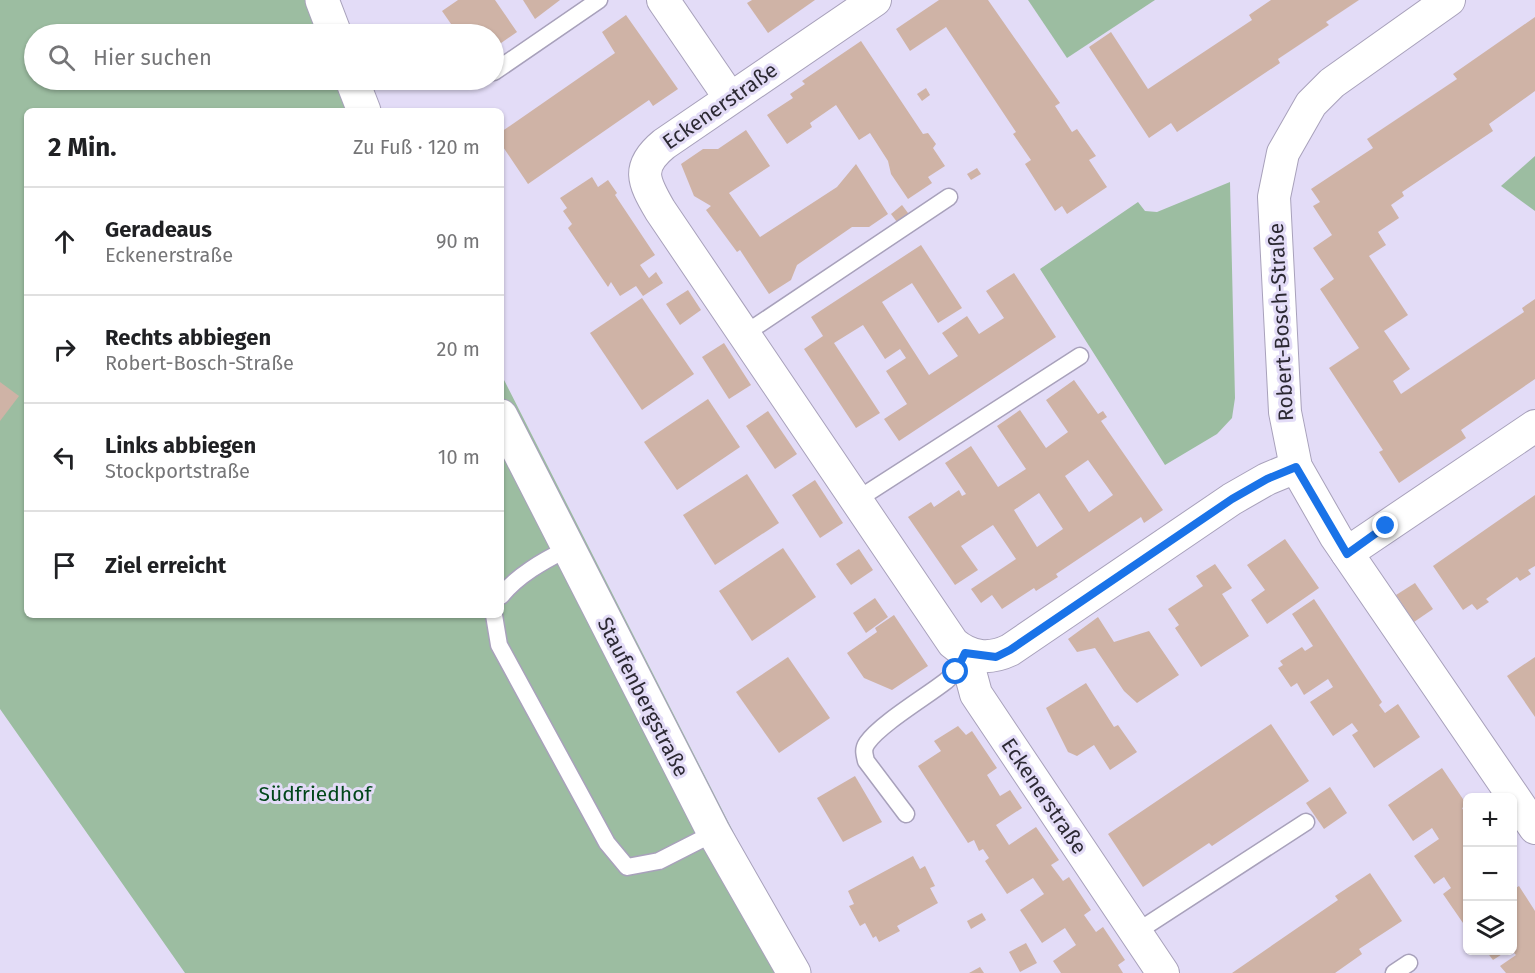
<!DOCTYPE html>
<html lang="de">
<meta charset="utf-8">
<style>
:root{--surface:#fff;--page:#f6f6f6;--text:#202124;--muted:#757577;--line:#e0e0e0}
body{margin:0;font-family:"Fira Sans",sans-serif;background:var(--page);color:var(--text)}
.controls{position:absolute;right:18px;bottom:18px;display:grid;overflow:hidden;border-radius:9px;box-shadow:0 2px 4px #0004}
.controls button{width:54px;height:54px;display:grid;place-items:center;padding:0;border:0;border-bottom:2px solid var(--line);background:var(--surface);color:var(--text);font:30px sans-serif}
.stop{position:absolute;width:18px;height:18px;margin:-14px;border:4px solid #1a73e8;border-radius:50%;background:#fff}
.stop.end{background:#1a73e8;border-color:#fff;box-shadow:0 2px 6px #0008}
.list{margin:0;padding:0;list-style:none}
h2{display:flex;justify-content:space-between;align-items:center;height:78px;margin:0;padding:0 24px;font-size:26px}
h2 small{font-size:20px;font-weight:400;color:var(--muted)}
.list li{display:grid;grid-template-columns:39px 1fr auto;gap:18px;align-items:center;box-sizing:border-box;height:108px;padding:0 24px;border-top:2px solid var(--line)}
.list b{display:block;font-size:22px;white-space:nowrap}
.list p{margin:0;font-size:20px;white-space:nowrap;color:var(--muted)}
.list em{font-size:20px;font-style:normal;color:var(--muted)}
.icon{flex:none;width:33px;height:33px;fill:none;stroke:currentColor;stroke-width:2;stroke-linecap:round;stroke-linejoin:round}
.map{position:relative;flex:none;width:1535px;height:973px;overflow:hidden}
.search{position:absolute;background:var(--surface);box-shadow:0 2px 4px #0004;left:24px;top:24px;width:480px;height:66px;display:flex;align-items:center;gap:15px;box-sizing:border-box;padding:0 21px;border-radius:33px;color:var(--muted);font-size:22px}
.panel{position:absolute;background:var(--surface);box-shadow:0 2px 4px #0004;left:24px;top:108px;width:480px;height:510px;border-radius:9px}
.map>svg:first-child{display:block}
.green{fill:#9cbda1}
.building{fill:#cfb3a6;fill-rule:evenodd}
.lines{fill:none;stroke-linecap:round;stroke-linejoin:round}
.service-casing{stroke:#a8a1bb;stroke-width:19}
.minor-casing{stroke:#a8a1bb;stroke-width:34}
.tertiary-casing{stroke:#a8a1bb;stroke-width:35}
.service{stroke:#fff;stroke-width:16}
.minor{stroke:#fff;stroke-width:32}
.tertiary{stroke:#fff;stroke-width:33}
.route{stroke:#1a73e8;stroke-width:8}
.labels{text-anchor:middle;stroke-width:6;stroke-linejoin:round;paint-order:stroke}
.street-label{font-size:21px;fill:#2c2933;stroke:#e3dcf7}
.park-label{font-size:21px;fill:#00461a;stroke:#e3dcf7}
</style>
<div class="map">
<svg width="1535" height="973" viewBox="0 0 1535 973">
<rect width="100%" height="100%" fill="#e3dcf7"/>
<g class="green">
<path d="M0 0H315L332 34H34V80H354L369 111H27V615H501V374L805 973H185L0 709Z"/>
<path d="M1028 0H1155L1067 58Z"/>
<path d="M1535 156V211L1501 186Z"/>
<path d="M1230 182 1235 398 1232 418 1217 434 1165 465 1040 269 1138 202 1145 211 1157 212Z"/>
</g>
<g class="building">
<path d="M458 0H495L517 32 494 48V34H458L442 11Z"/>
<path d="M523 0H560L535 19Z"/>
<path d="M752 0H815L768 33 747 3Z"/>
<path d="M939 0H988L1060 103 1055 106 1072 132 1077 129 1096 156 1089 160 1107 187 1067 214 1062 206 1055 211 1025 164 1031 160 1013 134 1016 132 946 27 910 51 896 29Z"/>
<path d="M1271 0H1359L1326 22 1329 25 1278 59 1280 63 1177 132 1171 123 1149 138 1089 47 1111 32 1148 89 1252 20 1249 15Z"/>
<path d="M626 15 678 89 653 106 649 100 528 184 501 144V132L615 53 602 32Z"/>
<path d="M1535 17V91L1489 124 1493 131 1402 192 1404 196 1391 205 1399 218 1378 232 1386 245 1369 256 1408 315 1384 331 1410 369 1393 381 1401 394 1524 312 1522 308 1535 299V379L1461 430 1466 438 1399 483 1379 452 1383 450 1329 368 1359 348 1320 289 1334 279 1313 248 1332 235 1313 206 1320 202 1311 189 1373 148 1367 139 1457 79 1453 74Z"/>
<path d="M861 41 923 134 928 133 936 144 933 148 945 166 928 177 932 183 908 199 891 174 888 161 870 133 859 140 836 105 810 123 812 127 787 144 767 115 793 98 790 94 805 84 802 81Z"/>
<path d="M926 88 930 95 922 101 917 94Z"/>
<path d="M746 130 770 166 729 193 760 237 837 187 856 164 888 214 869 227H852L797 265 791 280 769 294 740 250 737 252 706 210 711 206 694 196 681 164 703 149H718Z"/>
<path d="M977 168 981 174 971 180 967 174Z"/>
<path d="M592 177 598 187 608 180 617 193 615 195 655 255 640 265 649 278 656 272 663 283 643 296 636 286 620 296 611 282 608 287 568 228 572 224 563 211 567 208 560 198Z"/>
<path d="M902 205 911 217 900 226 891 214Z"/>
<path d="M921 245 962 308 938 323 912 283 882 302 929 375 958 356 942 333 967 316 979 334 1004 318 986 291 1014 273 1056 337 899 441 884 419 907 404 886 371 906 358 900 349 885 359 863 325 834 343 880 413 856 428 804 349 823 336 811 317Z"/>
<path d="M688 290 701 310 680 325 666 304Z"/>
<path d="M642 298 694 374 642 410 590 333Z"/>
<path d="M724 343 751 385 729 399 702 357Z"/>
<path d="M1074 380 1098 414 1103 411 1107 417 1101 421 1163 510 1144 523 1141 517 1056 574 1058 577 1036 591 1034 588 1002 609 992 595 981 603 971 589 1016 559 993 525 961 546 978 570 955 585 908 517 931 502 934 507 959 490 962 496 966 494 945 463 971 446 998 487 1026 469 997 426 1020 410 1046 448 1068 432 1046 400ZM1088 460 1113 495 1089 512 1065 476ZM1039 493 1063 529 1037 547 1014 510Z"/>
<path d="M0 382 19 396 0 421Z"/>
<path d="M708 399 740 447 677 490 644 442Z"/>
<path d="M768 411 797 454 775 469 746 426Z"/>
<path d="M747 474 779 523 715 565 683 515Z"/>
<path d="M815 480 843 523 820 538 792 495Z"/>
<path d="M1535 495V566L1528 570 1531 574 1520 581 1517 577 1486 599 1489 602 1477 610 1472 604 1463 610 1433 566Z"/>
<path d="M1285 539 1319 588 1267 624 1251 600 1265 590 1247 565Z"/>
<path d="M783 548 816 597 752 641 719 591Z"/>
<path d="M859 549 873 570 851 585 836 564Z"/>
<path d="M1215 564 1232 588 1222 594 1249 636 1201 667 1175 628 1179 625 1168 609 1203 586 1196 576Z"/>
<path d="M1415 583 1433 609 1414 622 1396 595Z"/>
<path d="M875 598 888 617 866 633 853 613Z"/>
<path d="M1314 599 1382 702 1379 705 1385 713 1398 704 1420 737 1374 768 1352 735 1358 731 1352 723 1333 736 1310 702 1333 687 1328 679 1304 695 1297 683 1291 687 1278 668 1283 665 1280 661 1302 647 1305 651 1313 646 1292 614Z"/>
<path d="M894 615 928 666 892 690 864 678 847 653 877 632 875 628Z"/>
<path d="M1098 617 1114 642 1149 631 1179 675 1137 703 1124 691 1095 648 1077 652 1068 639Z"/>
<path d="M788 657 830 718 779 753 736 692Z"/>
<path d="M1535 657V717L1507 676Z"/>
<path d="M1086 683 1114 727 1118 725 1137 752 1110 770 1094 745 1077 756 1068 752 1046 708Z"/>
<path d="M1271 724 1309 781 1212 846 1209 843 1143 887 1108 834Z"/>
<path d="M958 726 966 735 972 731 997 768 987 775 1000 796 1010 790 1022 808 996 825 1009 845 1036 827 1059 860 1051 865 1063 881 1069 877 1091 910 1084 915 1096 932 1103 927 1125 960 1118 965 1123 973H1061L1053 961 1076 945 1065 928 1042 943 1020 910 1044 894 1033 878 1007 894 985 861 989 858 983 849 979 851 974 840 968 843 918 766 941 751 934 741Z"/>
<path d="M1442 768 1467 805 1462 808 1467 817V920L1463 923 1443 894 1451 888 1444 877 1434 884 1414 856 1439 839 1432 828 1413 841 1388 805Z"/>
<path d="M855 776 882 822 843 842 817 798Z"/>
<path d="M1330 787 1347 813 1324 829 1306 803Z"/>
<path d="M913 856 920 869 925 866 935 886 930 888 938 903 897 926 900 931 879 942 876 936 873 938 865 923 860 926 849 906 854 904 848 891Z"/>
<path d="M1370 873 1402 921 1359 949 1362 954 1335 973H1232L1338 900 1335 896Z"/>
<path d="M1512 886 1514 889 1519 886 1535 911V973H1506L1500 966 1516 955 1512 951Z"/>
<path d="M982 913 986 920 971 929 967 921Z"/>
<path d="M1026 943 1037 963 1020 972 1009 952Z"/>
<path d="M1486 951H1507L1493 960Z"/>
<path d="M980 967 984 973H969Z"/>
</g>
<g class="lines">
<defs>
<g id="service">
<path d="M494 72 599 0"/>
<path d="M743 335 949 197"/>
<path d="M855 501 1080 356"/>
<path d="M501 596C518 575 543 561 567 549"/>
<path d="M494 615 499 645 607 843 627 867 659 861 714 833"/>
<path d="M906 814 866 761C864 753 863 749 867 743 880 724 927 696 946 681L956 672 964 655"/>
<path d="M1135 933 1306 822"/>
<path d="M1394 973 1409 963"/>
</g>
<g id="minor">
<path d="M663 0 730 98"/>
<path d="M875 0 664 144C636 167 643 181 660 210L953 643C971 658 989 660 1010 650L1232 499 1267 479 1296 467"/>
<path d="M1449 0 1332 83 1311 104 1283 153 1274 197 1285 412 1296 467 1336 537 1535 828"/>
<path d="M1347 553 1535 426"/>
<path d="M965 653 976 694 1163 973"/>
</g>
<g id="tertiary">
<path d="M322 0 335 34"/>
<path d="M352 80 364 111"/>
<path d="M501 416 714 833 794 973"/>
</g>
</defs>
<use href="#service" class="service-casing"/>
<use href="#minor" class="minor-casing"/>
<use href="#tertiary" class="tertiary-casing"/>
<use href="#service" class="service"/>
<use href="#minor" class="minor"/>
<use href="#tertiary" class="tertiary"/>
</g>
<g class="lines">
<path class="route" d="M956 672 965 653 996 657 1010 650 1232 499 1267 479 1296 467 1347 554 1386 526"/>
</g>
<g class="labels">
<g class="street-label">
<text transform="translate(720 106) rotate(-35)" y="7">Eckenerstraße</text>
<text transform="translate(1281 322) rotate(-93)" y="7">Robert-Bosch-Straße</text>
<text transform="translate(643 697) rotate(63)" y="7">Staufenbergstraße</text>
<text transform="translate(1044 796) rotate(56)" y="7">Eckenerstraße</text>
</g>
<g class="park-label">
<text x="315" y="801">Südfriedhof</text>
</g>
</g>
</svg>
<div class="controls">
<button>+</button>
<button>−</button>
<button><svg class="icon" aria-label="layers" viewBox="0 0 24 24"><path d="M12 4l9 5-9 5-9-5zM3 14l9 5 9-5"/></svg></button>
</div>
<div class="stop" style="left:956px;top:672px"></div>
<div class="stop end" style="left:1386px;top:526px"></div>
<div class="search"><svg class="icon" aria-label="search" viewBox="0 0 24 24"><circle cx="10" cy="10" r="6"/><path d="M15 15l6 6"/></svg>Hier suchen</div>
<section class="panel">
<h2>2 Min.<small>Zu Fuß · 120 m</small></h2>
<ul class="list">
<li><svg class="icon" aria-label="ahead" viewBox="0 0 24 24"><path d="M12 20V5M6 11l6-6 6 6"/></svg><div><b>Geradeaus</b><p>Eckenerstraße</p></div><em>90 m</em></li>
<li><svg class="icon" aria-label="right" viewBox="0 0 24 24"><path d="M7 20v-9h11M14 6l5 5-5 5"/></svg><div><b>Rechts abbiegen</b><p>Robert-Bosch-Straße</p></div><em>20 m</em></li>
<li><svg class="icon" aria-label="left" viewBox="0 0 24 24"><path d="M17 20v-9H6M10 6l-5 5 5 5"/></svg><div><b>Links abbiegen</b><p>Stockportstraße</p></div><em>10 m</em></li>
<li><svg class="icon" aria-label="arrive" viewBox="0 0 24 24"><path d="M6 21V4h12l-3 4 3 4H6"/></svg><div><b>Ziel erreicht</b></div></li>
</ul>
</section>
</div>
